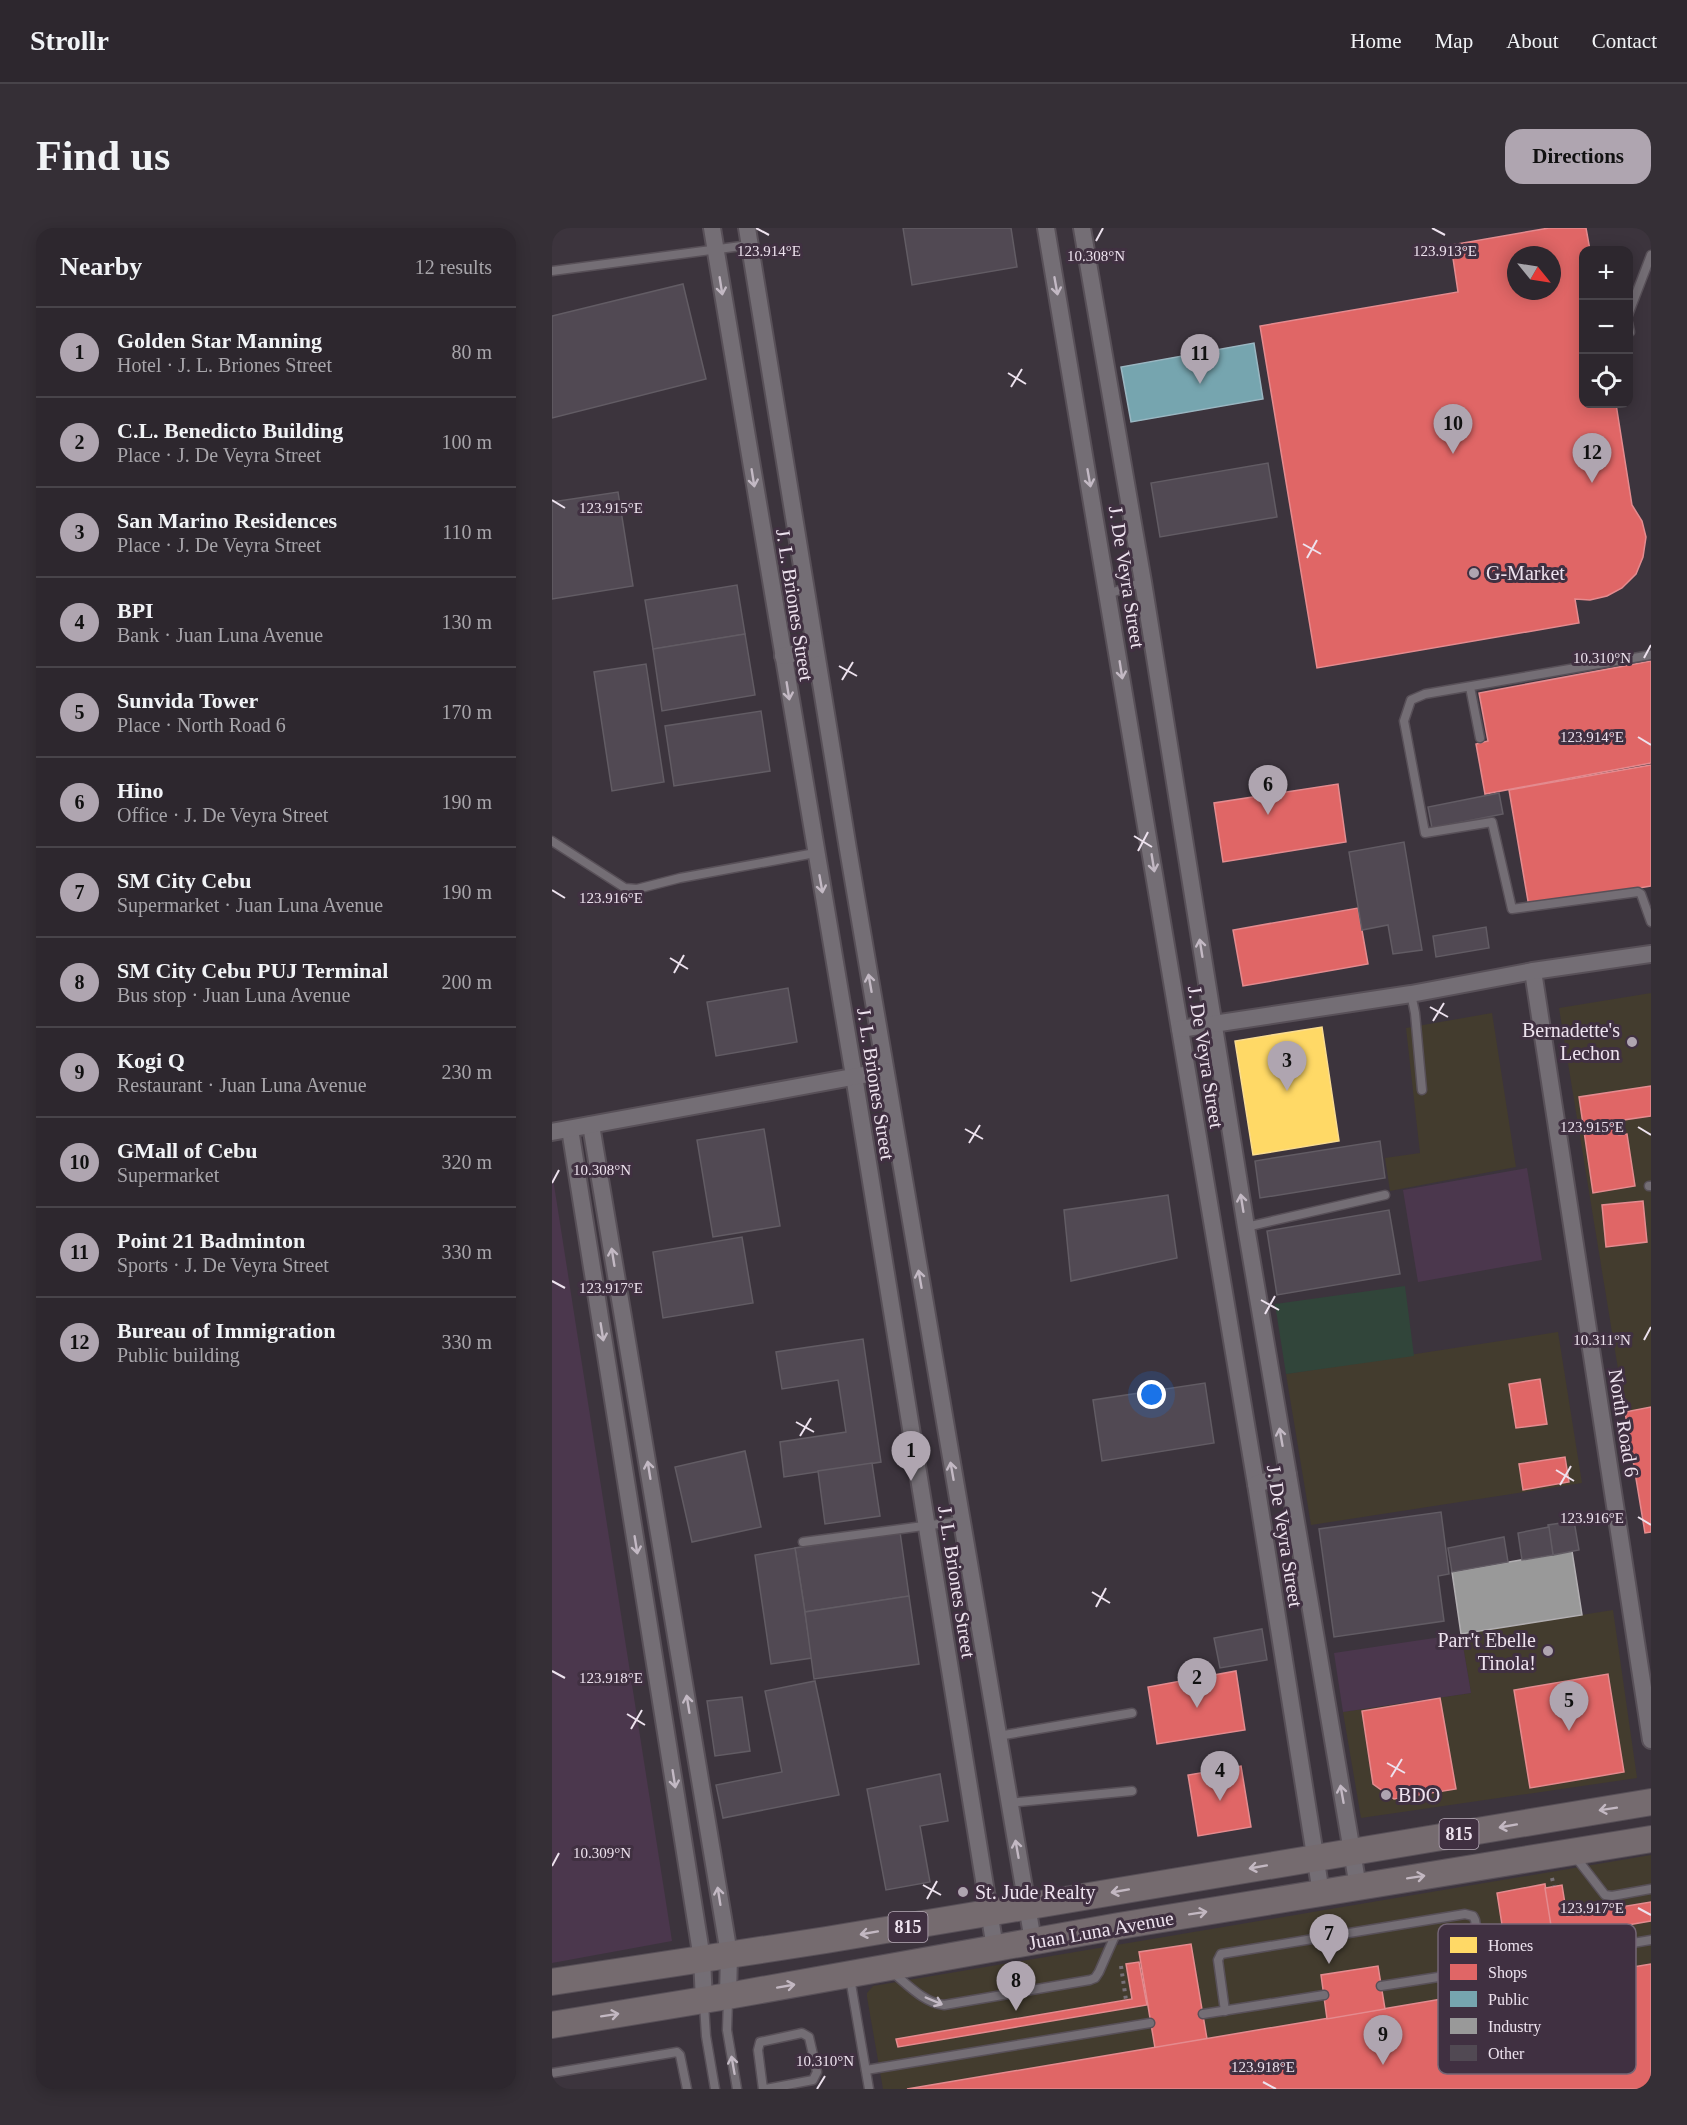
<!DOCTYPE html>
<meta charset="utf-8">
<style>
:root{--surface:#2d272e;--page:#352f36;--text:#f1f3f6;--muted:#a7a5aa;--line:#48444a;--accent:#afa5b0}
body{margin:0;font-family:Georgia,serif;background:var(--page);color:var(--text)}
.controls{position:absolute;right:18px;top:18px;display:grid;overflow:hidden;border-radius:12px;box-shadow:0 3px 15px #0003}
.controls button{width:54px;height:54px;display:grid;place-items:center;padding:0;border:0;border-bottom:2px solid var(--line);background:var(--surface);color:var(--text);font:30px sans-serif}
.compass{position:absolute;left:955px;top:18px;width:54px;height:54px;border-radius:50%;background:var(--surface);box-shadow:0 3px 15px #0003;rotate:120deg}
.you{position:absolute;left:600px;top:1167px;width:21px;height:21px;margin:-15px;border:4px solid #fff;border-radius:50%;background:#1a73e8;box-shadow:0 0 0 9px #1a73e833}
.badge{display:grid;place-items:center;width:39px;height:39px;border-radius:50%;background:var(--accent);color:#111;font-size:20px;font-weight:700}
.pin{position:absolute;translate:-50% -50px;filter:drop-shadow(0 2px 3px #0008)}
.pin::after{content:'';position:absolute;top:32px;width:21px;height:18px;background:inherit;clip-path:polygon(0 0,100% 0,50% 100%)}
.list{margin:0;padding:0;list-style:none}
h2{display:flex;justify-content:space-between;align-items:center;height:78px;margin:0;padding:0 24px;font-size:26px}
h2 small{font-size:20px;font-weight:400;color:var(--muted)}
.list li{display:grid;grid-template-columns:39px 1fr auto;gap:18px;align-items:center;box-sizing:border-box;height:90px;padding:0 24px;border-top:2px solid var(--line)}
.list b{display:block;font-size:22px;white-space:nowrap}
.list p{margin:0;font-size:20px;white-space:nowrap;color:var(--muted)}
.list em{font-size:20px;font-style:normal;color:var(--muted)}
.icon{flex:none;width:33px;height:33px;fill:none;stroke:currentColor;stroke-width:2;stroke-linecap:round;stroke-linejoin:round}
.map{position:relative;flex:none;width:1099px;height:1861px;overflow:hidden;border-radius:18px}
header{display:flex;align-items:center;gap:36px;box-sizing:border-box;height:84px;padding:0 30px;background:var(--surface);border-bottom:2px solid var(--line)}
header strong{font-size:28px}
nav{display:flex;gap:33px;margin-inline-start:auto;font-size:21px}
.intro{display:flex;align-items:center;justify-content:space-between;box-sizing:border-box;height:144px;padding:0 36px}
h1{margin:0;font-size:42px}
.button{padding:15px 27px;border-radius:18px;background:var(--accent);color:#111;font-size:21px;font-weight:700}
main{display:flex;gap:36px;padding:0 36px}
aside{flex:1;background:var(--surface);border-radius:18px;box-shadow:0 3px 15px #0003}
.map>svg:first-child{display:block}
.commercial{fill:#433c2e}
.built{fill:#4b374d}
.green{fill:#31453a}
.homes{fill:#ffd966;stroke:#fadc8f;stroke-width:1.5}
.shops{fill:#e06666;stroke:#e48b8f;stroke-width:1.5;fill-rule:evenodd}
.public{fill:#76a5af;stroke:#9ab7c2;stroke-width:1.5}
.industry{fill:#999;stroke:#b2afb2;stroke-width:1.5}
.building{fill:#514953;stroke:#625c64;stroke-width:1.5}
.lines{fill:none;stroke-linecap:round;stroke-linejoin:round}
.service-casing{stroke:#585058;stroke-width:11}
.minor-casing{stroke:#585058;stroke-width:20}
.primary-casing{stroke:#585058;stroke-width:28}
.path{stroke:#777077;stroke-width:4;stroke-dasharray:3 4.5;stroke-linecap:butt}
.service{stroke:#746e75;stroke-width:8}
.minor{stroke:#746e75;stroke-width:16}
.primary{stroke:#756b6f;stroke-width:26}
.oneway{stroke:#c3b9c4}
.oneway2{stroke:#c3b8c2}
.ticks{fill:none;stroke:#ede2ee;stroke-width:2}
.poi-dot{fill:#afa5b0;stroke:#403041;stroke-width:2}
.labels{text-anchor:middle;stroke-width:6;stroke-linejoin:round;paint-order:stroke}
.shield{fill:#403041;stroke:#b9adba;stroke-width:1.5}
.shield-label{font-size:18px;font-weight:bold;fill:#ede2ee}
.poi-label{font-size:20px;fill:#ede2ee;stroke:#403041;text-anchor:start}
.street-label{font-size:20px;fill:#ede2ee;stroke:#403041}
.key{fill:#403041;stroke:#746575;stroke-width:1.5}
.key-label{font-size:16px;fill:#ede2ee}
.ticks-label{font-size:15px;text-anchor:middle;fill:#ede2ee;stroke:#403041;stroke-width:6;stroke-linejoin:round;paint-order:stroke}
</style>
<header>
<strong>Strollr</strong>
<nav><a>Home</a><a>Map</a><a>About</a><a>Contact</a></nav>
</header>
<div class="intro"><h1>Find us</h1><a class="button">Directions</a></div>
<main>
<aside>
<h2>Nearby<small>12 results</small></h2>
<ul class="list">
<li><span class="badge">1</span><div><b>Golden Star Manning</b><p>Hotel · J. L. Briones Street</p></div><em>80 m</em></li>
<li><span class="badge">2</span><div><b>C.L. Benedicto Building</b><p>Place · J. De Veyra Street</p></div><em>100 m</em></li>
<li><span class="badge">3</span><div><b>San Marino Residences</b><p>Place · J. De Veyra Street</p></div><em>110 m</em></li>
<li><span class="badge">4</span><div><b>BPI</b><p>Bank · Juan Luna Avenue</p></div><em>130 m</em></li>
<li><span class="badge">5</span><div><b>Sunvida Tower</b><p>Place · North Road 6</p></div><em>170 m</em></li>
<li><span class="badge">6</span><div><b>Hino</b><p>Office · J. De Veyra Street</p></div><em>190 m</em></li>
<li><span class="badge">7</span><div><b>SM City Cebu</b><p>Supermarket · Juan Luna Avenue</p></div><em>190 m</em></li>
<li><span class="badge">8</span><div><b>SM City Cebu PUJ Terminal</b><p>Bus stop · Juan Luna Avenue</p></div><em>200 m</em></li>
<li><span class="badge">9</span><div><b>Kogi Q</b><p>Restaurant · Juan Luna Avenue</p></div><em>230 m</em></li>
<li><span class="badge">10</span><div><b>GMall of Cebu</b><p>Supermarket</p></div><em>320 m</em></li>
<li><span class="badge">11</span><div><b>Point 21 Badminton</b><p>Sports · J. De Veyra Street</p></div><em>330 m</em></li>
<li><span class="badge">12</span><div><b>Bureau of Immigration</b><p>Public building</p></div><em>330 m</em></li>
</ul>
</aside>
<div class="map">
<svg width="1099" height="1861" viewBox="0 0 1099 1861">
<rect width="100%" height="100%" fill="#3c343d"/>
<g class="commercial">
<path d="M1099 765V1305L1093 1306 1007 780Z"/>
<path d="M940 785 964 939 838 963 833 930 868 925 854 800Z"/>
<path d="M1006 1104 1030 1255 759 1297 734 1146Z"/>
<path d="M1061 1382 1085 1550 809 1590 791 1484 919 1465 909 1406Z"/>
<path d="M1099 1627V1861H331L315 1769V1765L321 1758Z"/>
</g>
<g class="built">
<path d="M975 940 990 1032 866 1054 851 962Z"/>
<path d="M0 944 120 1713 0 1735Z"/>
<path d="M909 1406 919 1465 791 1484 782 1425Z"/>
</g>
<path class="green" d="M853 1058 862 1128 734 1146 723 1076Z"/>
<path class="homes" d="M770 799 787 913 701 927 683 813Z"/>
<g class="shops">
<path d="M997 0H1034L1038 22H1032V176H1064L1080 277 1090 293 1094 309 1091 329 1084 346 1070 360 1055 368 1038 372 1023 371 1027 395 765 440 708 98 906 64 899 17ZM964 27H1000V63H964Z"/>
<path d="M1099 433V535L933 566 924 516 936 513 927 465Z"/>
<path d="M1099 537V658L977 679 957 562Z"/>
<path d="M786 556 794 614 671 634 662 575Z"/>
<path d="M806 680 816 736 691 758 681 702Z"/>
<path d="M1099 858V888L1065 893 1067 907 1075 906 1083 958 1041 965 1027 869Z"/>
<path d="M1091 973 1095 1014 1054 1019 1050 977Z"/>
<path d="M988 1151 995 1196 964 1200 957 1156Z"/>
<path d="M1099 1179V1304L1093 1305 1073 1184Z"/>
<path d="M1013 1229 1017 1254 971 1262 967 1236Z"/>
<path d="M684 1443 693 1502 605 1516 596 1459Z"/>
<path d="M1056 1446 1072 1544 978 1560 962 1462Z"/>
<path d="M888 1470 904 1561 842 1571 821 1556 810 1483Z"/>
<path d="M689 1538 699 1599 646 1608 636 1547Z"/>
<path d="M993 1656 1008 1751 960 1760 945 1665Z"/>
<path d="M1010 1657 1015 1688 1099 1674V1693L1001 1710 993 1660Z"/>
<path d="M639 1716 655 1811 603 1820 587 1724Z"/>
<path d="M587 1734 595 1777 346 1819 344 1811 580 1771 574 1736Z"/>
<path d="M1099 1736V1861H355L985 1755Z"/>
<path d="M826 1738 833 1781 775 1791 769 1747Z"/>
</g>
<path class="public" d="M702 115 711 171 579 194 569 139Z"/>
<path class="industry" d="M1020 1323 1030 1387 909 1406 900 1344Z"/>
<g class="building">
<path d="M351 0H459L465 39 360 57Z"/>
<path d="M131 56 154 151 0 190V88Z"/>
<path d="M716 235 725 289 608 309 599 255Z"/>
<path d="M66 264 81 358 0 371V274Z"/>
<path d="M185 357 193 406 101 421 93 372Z"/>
<path d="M193 406 203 467 110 483 101 421Z"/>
<path d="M94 436 112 554 60 563 42 444Z"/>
<path d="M209 483 218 543 122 558 113 498Z"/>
<path d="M947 565 951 586 880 600 876 579Z"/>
<path d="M852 614 870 722 841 726 836 697 810 702 797 624Z"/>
<path d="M934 699 937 720 884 729 881 708Z"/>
<path d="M236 760 245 814 164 828 155 774Z"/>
<path d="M212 901 228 998 161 1009 145 912Z"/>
<path d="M828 913 833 950 708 970 703 933Z"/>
<path d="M616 967 625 1030 519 1053 512 982Z"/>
<path d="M837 982 848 1046 725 1067 715 1003Z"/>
<path d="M190 1009 201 1075 111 1090 101 1024Z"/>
<path d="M311 1111 329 1234 232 1249 228 1214 294 1204 286 1152 230 1161 224 1124Z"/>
<path d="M653 1155 662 1215 550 1233 541 1172Z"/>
<path d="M193 1223 209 1299 140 1314 123 1239Z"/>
<path d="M320 1235 328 1288 273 1296 266 1243Z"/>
<path d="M889 1284 897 1346 886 1348 892 1393 782 1409 767 1301Z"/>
<path d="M1022 1293 1027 1322 1001 1327 996 1297Z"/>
<path d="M997 1299 1001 1327 970 1332 966 1305Z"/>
<path d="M348 1304 357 1368 253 1384 243 1320Z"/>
<path d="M952 1309 956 1334 900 1344 896 1320Z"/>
<path d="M243 1320 260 1430 219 1436 203 1327Z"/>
<path d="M357 1368 367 1436 262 1451 253 1384Z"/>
<path d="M710 1401 715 1432 668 1440 662 1410Z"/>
<path d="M263 1453 287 1567 171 1590 164 1557 230 1544 213 1463Z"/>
<path d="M190 1469 198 1523 163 1528 155 1473Z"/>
<path d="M388 1546 396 1593 368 1598 378 1654 334 1662 315 1561Z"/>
</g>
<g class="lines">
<defs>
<g id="service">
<path d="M0 43 197 17"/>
<path d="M1076 87 1099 27"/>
<path d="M1076 95 1078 104"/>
<path d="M556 366 591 354"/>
<path d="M1099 427 873 466 859 472 852 493 873 605 940 594 960 681 1086 664 1089 666 1099 694"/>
<path d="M918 459 928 510"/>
<path d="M0 613 73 660 85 661 128 650 263 625"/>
<path d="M859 766 863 785 870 862"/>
<path d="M1097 958H1099"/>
<path d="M694 999 833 967"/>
<path d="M251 1314 409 1293"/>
<path d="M446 1508 580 1485"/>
<path d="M457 1575 580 1563"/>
<path d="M1022 1627 1053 1667 1060 1668 1099 1661"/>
<path d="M1004 1728 1099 1712"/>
<path d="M339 1743C354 1755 372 1775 392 1777L538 1752 543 1750 547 1744 565 1703"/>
<path d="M298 1750 317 1861"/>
<path d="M829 1758 956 1738"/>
<path d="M176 1772 175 1802 185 1861"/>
<path d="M152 1776 154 1808 163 1861"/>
<path d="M673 1783 666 1732 669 1726 913 1686 921 1688 923 1692 932 1741"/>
<path d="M651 1786 772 1767"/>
<path d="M314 1842 598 1795"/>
<path d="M0 1845 125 1824 128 1827 135 1861"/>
<path d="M211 1861 206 1822 208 1814 250 1805 257 1809 265 1844 261 1852 214 1861"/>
</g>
<g id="minor">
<path d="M160 0 302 848 443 1720"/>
<path d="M195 0 296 621 481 1713"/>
<path d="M494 0 704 1256 769 1665"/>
<path d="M530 0 591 354 694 999 806 1659"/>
<path d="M231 428 263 421"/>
<path d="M981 743 1099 1512"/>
<path d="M628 801 859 766 981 743 1099 726"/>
<path d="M39 897 177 1726 176 1768"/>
<path d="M18 901 150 1731 152 1772"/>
<path d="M0 904 333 843"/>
<path d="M704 1256 736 1247"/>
</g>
<g id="primary">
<path d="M0 1754 274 1712 1099 1574"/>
<path d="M0 1797 176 1768 567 1698 1099 1611"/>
</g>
</defs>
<use href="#service" class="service-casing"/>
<use href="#minor" class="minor-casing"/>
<use href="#primary" class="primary-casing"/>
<g class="path">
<path d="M1000 1650 1002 1658"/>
<path d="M569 1738 574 1772"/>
</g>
<use href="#service" class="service"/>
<use href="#minor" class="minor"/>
<use href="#primary" class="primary"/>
</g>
<defs><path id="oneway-shaft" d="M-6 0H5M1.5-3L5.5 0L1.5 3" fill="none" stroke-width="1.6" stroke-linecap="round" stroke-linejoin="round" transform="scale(1.5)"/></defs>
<g class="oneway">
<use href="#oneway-shaft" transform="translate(169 58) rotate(81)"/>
<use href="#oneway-shaft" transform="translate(504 58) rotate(80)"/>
<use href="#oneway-shaft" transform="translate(201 250) rotate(81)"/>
<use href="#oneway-shaft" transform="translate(537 250) rotate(80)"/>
<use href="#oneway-shaft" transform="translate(569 442) rotate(81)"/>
<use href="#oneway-shaft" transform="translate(236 463) rotate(81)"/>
<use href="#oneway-shaft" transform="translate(601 635) rotate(81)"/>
<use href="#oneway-shaft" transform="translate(269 656) rotate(80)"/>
<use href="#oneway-shaft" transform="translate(649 720) rotate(-99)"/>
<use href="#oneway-shaft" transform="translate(318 755) rotate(-100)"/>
<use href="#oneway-shaft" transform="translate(690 975) rotate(-99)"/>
<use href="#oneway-shaft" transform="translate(61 1029) rotate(-99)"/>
<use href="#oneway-shaft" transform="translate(368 1051) rotate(-100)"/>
<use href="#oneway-shaft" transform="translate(50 1104) rotate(81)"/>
<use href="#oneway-shaft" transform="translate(729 1209) rotate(-100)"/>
<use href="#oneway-shaft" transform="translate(97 1242) rotate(-99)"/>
<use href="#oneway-shaft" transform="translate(400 1243) rotate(-100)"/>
<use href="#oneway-shaft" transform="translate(84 1317) rotate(81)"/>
<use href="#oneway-shaft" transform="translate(136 1476) rotate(-99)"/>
<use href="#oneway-shaft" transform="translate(122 1551) rotate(81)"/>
<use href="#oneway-shaft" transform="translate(790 1566) rotate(-100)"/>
<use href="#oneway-shaft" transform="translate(465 1621) rotate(-100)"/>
<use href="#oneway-shaft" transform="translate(167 1668) rotate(-99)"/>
<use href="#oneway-shaft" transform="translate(382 1773) rotate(23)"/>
<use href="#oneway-shaft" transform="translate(181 1837) rotate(-100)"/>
</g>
<g class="oneway2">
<use href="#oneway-shaft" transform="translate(1056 1581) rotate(171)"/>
<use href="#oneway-shaft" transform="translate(956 1598) rotate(170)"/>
<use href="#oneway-shaft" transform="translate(706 1639) rotate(170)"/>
<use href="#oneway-shaft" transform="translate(864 1649) rotate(-9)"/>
<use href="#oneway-shaft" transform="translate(568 1663) rotate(170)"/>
<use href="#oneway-shaft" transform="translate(646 1685) rotate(-9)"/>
<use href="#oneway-shaft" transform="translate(317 1705) rotate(170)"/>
<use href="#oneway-shaft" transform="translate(234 1758) rotate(-10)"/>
<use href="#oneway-shaft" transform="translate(58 1787) rotate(-9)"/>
</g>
<path class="ticks" d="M204 0 217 7M880 0 893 7M544 13 551 0M456 145 474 156M459 159 470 141M0 272 13 280M751 316 769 326M755 330 765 312M1092 430 1099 417M287 438 305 448M290 452 301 434M1086 509 1099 517M582 608 600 619M586 623 596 604M0 662 13 670M118 730 136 741M122 745 132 727M878 779 896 789M881 793 892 775M1086 899 1099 907M413 901 431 911M417 915 428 897M0 955 7 942M0 1053 13 1060M709 1072 727 1082M713 1086 723 1068M1092 1112 1099 1099M244 1194 262 1204M248 1208 259 1190M1004 1242 1022 1253M1008 1257 1019 1238M1086 1289 1099 1297M540 1364 558 1375M544 1379 554 1360M0 1443 13 1450M75 1486 93 1497M79 1501 90 1482M835 1535 853 1545M839 1549 850 1531M0 1638 7 1625M371 1657 389 1667M375 1671 385 1653M1086 1680 1099 1687M711 1854 724 1861M265 1861 273 1848"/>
<g class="poi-dot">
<circle cx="922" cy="345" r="6"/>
<circle cx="1080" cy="814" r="6"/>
<circle cx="996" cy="1423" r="6"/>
<circle cx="834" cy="1567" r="6"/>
<circle cx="411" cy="1664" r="6"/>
</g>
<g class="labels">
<g class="shield">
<rect x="887.5" y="1591" width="39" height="30" rx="4.5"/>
<rect x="336.5" y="1684" width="39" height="30" rx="4.5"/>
</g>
<g class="shield-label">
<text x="907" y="1612">815</text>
<text x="356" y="1705">815</text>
</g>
<g class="poi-label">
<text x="934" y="352">G-Market</text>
<text x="1068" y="809" text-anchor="end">Bernadette's<tspan x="1068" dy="23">Lechon</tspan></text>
<text x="984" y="1419" text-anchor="end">Parr't Ebelle<tspan x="984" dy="23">Tinola!</tspan></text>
<text x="846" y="1574">BDO</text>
<text x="423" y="1671">St. Jude Realty</text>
</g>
<g class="street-label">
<text transform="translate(575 349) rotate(81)" y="7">J. De Veyra Street</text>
<text transform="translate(243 377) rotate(81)" y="7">J. L. Briones Street</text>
<text transform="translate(654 829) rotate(81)" y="7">J. De Veyra Street</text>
<text transform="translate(324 856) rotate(81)" y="7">J. L. Briones Street</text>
<text transform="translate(1072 1195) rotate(81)" y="7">North Road 6</text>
<text transform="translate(733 1308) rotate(81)" y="7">J. De Veyra Street</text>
<text transform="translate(405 1354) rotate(81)" y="7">J. L. Briones Street</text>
<text transform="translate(549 1702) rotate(-10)" y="7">Juan Luna Avenue</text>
</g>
</g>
<rect x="886" y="1696" width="198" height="150" rx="9" class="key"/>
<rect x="898" y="1709" width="27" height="16" fill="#ffd966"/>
<rect x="898" y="1736" width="27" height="16" fill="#e06666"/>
<rect x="898" y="1763" width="27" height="16" fill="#76a5af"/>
<rect x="898" y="1790" width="27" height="16" fill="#999"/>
<rect x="898" y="1817" width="27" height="16" fill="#514953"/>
<g class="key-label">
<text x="936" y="1723">Homes</text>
<text x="936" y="1750">Shops</text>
<text x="936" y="1777">Public</text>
<text x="936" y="1804">Industry</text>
<text x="936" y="1831">Other</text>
</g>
<g class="ticks-label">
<text x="217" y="28">123.914°E</text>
<text x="893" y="28">123.913°E</text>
<text x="544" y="33">10.308°N</text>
<text x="59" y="285">123.915°E</text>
<text x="1050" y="435">10.310°N</text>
<text x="1040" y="514">123.914°E</text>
<text x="59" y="675">123.916°E</text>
<text x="1040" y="904">123.915°E</text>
<text x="50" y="947">10.308°N</text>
<text x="59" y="1065">123.917°E</text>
<text x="1050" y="1117">10.311°N</text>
<text x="1040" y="1295">123.916°E</text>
<text x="59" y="1455">123.918°E</text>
<text x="50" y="1630">10.309°N</text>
<text x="1040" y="1685">123.917°E</text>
<text x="273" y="1838">10.310°N</text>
<text x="711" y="1844">123.918°E</text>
</g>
</svg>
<div class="controls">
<button>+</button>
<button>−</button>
<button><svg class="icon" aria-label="locate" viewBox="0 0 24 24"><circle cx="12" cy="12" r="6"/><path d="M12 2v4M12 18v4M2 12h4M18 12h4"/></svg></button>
</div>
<svg class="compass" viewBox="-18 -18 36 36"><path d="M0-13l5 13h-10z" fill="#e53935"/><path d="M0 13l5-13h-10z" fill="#a7a5aa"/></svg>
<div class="you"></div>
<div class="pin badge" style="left:359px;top:1253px">1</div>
<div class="pin badge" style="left:645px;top:1480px">2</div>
<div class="pin badge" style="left:735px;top:863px">3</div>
<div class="pin badge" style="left:668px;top:1573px">4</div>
<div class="pin badge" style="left:1017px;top:1503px">5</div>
<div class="pin badge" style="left:716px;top:587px">6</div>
<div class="pin badge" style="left:777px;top:1736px">7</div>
<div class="pin badge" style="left:464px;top:1783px">8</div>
<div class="pin badge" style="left:831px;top:1837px">9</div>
<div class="pin badge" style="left:901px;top:226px">10</div>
<div class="pin badge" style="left:648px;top:156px">11</div>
<div class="pin badge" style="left:1040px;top:255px">12</div>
</div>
</main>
